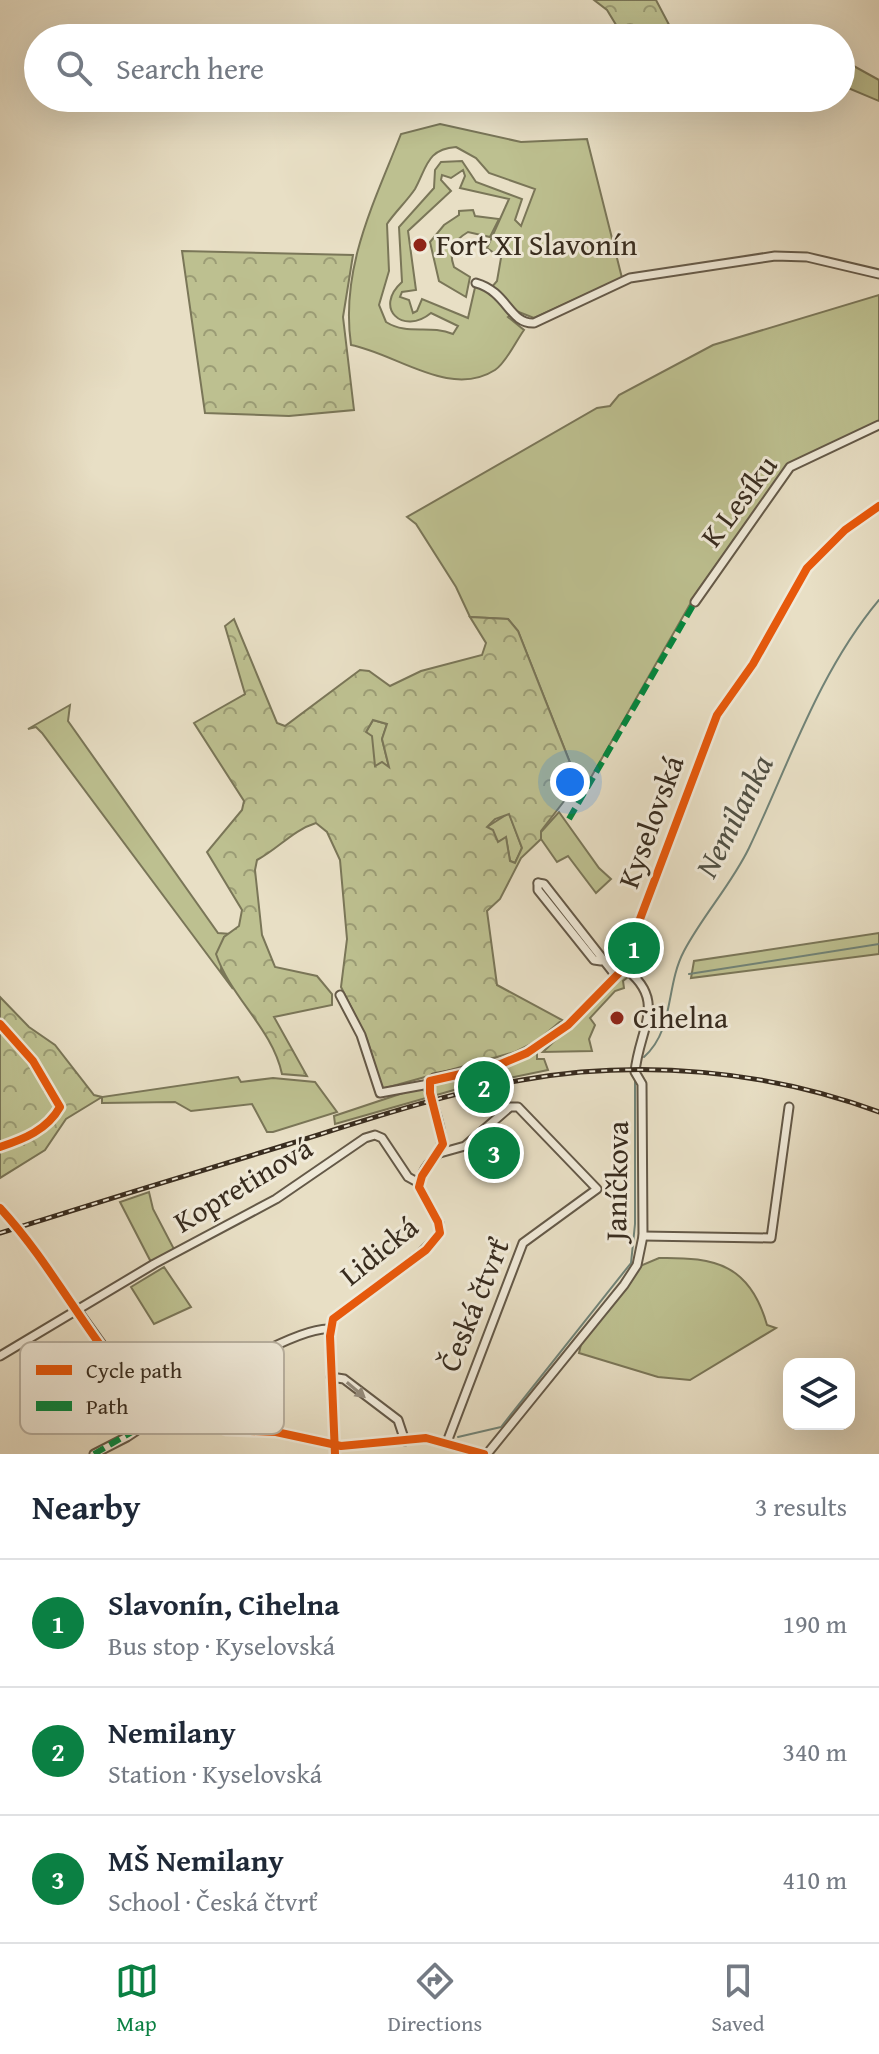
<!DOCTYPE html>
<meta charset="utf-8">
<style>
:root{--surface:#fff;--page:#f2f2f3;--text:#1f2937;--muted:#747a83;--line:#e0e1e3;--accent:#0b8043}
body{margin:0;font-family:"Gentium Book Plus",serif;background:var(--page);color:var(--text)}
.controls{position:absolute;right:24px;bottom:24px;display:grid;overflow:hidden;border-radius:16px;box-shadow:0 8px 32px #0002}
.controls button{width:72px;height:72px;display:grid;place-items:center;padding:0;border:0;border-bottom:2px solid var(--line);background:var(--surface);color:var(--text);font:40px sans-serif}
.you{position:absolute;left:570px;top:782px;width:28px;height:28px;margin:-20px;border:6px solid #fff;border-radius:50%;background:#1a73e8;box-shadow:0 0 0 12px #1a73e833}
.badge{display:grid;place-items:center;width:52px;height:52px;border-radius:50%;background:var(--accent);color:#fff;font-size:26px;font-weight:700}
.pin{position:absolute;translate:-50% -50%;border:4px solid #fff;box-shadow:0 2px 8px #0006}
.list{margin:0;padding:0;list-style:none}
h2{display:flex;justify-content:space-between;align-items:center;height:104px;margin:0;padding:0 32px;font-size:34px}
h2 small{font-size:26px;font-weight:400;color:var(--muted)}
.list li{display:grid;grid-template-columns:52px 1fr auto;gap:24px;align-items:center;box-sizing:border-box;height:128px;padding:0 32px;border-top:2px solid var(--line)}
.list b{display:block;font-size:30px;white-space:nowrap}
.list p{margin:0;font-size:26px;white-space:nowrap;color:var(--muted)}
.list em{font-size:26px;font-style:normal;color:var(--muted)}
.icon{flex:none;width:44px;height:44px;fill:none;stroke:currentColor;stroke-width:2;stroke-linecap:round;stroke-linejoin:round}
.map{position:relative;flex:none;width:879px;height:1454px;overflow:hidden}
.search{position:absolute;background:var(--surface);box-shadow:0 8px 32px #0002;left:24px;right:24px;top:24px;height:88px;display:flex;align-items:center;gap:20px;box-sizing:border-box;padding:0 28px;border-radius:44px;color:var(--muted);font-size:30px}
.sheet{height:488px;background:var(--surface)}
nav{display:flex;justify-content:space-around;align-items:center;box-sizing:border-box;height:112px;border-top:2px solid var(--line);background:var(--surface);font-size:22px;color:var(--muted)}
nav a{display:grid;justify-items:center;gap:4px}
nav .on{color:var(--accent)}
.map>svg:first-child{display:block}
.green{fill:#bdc090;stroke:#7a7658;stroke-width:2;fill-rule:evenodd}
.forest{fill:url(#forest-crowns);stroke:#7a7658;stroke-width:2;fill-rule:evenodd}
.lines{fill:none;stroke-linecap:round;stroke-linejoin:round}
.stream{stroke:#718377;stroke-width:2}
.street-casing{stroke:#645948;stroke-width:11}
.street{stroke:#f0ead9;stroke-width:7}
.rail-casing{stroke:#382c1f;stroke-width:5}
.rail{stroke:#f0ead9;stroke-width:2;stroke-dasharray:6;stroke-linecap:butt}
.street-bridge-casing{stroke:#645948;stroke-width:11;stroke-linecap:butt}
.street-bridge{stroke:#f0ead9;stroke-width:7}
.quiet{stroke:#00873e;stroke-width:6;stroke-dasharray:12 6;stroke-linecap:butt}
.cycleway-casing{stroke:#f0ead9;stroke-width:13}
.cycleway{stroke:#e8590c;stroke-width:8}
.oneway{fill:#948b7c}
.poi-dot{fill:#8f2418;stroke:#f0ead9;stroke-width:3}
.labels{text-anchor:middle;stroke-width:6;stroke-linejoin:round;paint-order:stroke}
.poi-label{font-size:30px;fill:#382c1f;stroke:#f0ead9;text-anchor:start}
.street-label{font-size:30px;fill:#382c1f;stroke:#f0ead9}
.water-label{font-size:32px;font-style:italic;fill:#505044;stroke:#f0ead9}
.key{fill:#f0ead9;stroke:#b9b1a1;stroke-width:2}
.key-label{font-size:22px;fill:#382c1f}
</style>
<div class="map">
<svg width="879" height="1454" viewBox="0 0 879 1454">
<defs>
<pattern id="forest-crowns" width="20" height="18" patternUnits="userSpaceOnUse" patternTransform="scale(2)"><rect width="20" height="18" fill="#bdc090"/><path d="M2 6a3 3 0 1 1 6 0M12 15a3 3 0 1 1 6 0" fill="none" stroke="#9b9c75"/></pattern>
</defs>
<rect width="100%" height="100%" fill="#e8dfc5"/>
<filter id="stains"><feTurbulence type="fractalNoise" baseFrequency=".0025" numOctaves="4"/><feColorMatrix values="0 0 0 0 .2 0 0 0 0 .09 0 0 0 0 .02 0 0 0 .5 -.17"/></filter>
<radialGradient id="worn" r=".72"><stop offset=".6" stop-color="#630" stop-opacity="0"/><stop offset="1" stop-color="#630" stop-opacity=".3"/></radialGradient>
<g class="green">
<path d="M841 59 879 80V101L841 85Z"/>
<path d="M440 124 521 142 587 139 622 278 534 318 516 311 508 317 524 330C516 341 506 363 495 370 450 399 395 353 351 345 340 268 374 203 401 134ZM456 147 476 158 489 173 535 189 521 226 515 220 522 199 476 182 462 161 441 162 435 170 434 188 399 227 402 282C373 308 403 336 431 313L458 326 453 334C429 324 408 336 386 322L379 305 389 271 387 224C395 212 407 201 415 189 427 167 427 149 456 147ZM463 170 465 176 460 188 509 199 487 248 501 258 497 281 492 287 476 283 468 318 422 299 417 311 413 313 409 300 400 297 402 292 416 290 408 231 451 191 441 180 442 175 451 178Z"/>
<path d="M473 210 475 216 499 219 490 237 468 232C453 241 448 250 454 267L470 277 466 297 439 281 430 242 444 225 459 215V211Z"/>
<path d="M879 295V422L788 464 697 592 582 793 518 631 508 619 470 617 456 587 416 524 407 517 597 408 610 406 619 395 713 345Z"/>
<path d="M70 705 68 721 218 933 231 934 224 937 221 970 233 989 42 733 36 727 28 729Z"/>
<path d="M373 720 387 724 382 739 389 767 374 766C369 755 372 744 366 732Z"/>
<path d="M559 812 599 868 611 879 596 893 568 856 557 862 541 839V832Z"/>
<path d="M509 813 522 848 515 863 510 861 506 838 498 842 487 827Z"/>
<path d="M879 933V954L691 978 694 961Z"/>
<path d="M625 973 628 977 623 981 624 988 615 991 590 1018 595 1025 589 1039 592 1051 543 1052Z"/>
<path d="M537 1052V1059H544L548 1070 461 1088 335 1124 334 1116 421 1087 427 1094 434 1092 433 1086 438 1082 503 1067Z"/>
<path d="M238 1077 241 1082 273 1078 315 1082 337 1112 273 1132H267L252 1104 191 1111 175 1102 102 1103V1097Z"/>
<path d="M149 1192 153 1209 175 1251 152 1264 120 1202Z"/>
<path d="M659 1258C716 1257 750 1265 767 1325L776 1328 690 1380 658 1377 579 1353 582 1340 640 1266Z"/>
<path d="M164 1267 191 1307 154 1324 131 1287Z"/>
</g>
<g class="forest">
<path d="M594 0H656L676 38H624L607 10Z"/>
<path d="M182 251 353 255 343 317 354 410 289 416 205 413Z"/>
<path d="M470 617 508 619 518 631 578 783 541 831V839L521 858 500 899 487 911 497 985 562 1020 537 1041 515 1052 382 1089 367 1039 341 987 347 939 340 860 327 832 316 823C293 830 278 849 257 860L255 870 262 935 275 967 317 976 332 994V1005L274 1017 307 1076 282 1074C272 1028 231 998 216 954L224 937 239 926 242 910 207 852 242 810 244 801 194 723 245 694 225 626 234 619 277 723 285 726 360 670 369 671 390 686 421 671 482 655 486 643ZM373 720 387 724 382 739 389 767 382 762 375 766 372 736 366 732ZM509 814 522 848 515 863 510 861 506 837 498 842 493 830 487 827 495 819Z"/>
<path d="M0 997 29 1027 55 1045 94 1095 102 1097 66 1119 45 1150 0 1178Z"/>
</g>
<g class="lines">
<g class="stream">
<path d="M689 974 879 944"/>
<path d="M644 1057C675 1029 665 987 684 951 703 915 731 885 749 848 789 764 818 673 879 600"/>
<path d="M458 1437 501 1427 631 1263 635 1224V1081"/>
</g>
<defs>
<g id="street">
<path d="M476 283C508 292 509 324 534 323L630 278 775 256 807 257 879 274"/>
<path d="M695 602 790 467 879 425"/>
<path d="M538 883 544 884 616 976"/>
<path d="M538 883V890L594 960 601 961"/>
<path d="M340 995 361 1035 380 1093 429 1084"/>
<path d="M430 1093 429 1084 434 1078 496 1066 527 1053 568 1025 620 972 717 715 753 664 807 568 845 530 879 506"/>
<path d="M440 1153 465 1146 510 1107H518L597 1189 523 1243 447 1442"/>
<path d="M643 1236 771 1238 789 1107"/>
<path d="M78 1311 118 1367 160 1415"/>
<path d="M0 1356 154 1264 276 1199 365 1138 375 1135 382 1138 408 1177 419 1183"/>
<path d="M331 1377 344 1379 398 1420 405 1441"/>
<circle cx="175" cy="1405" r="7"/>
<path d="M180 1400C206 1381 301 1326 330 1329"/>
<path d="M180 1409 190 1417 227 1430 276 1432 341 1446 426 1438 484 1454"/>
<path d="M94 1454 127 1437 169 1409"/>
<path d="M335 1454 330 1336 333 1319 421 1253 440 1234 439 1223 419 1187C426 1145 455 1170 434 1107"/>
<path d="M487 1454 624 1285 637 1265 643 1236 642 1084 635 1072C639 1028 669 1000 623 967"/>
</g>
</defs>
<use href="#street" class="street-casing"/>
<use href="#street" class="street"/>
<defs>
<path id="rail" d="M0 1233C96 1203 193 1173 289 1144 366 1120 443 1094 522 1080 640 1059 767 1070 879 1112"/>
</defs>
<use href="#rail" class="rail-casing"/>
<use href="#rail" class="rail"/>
<defs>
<path id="street-bridge" d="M430 1093 434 1107"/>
</defs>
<use href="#street-bridge" class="street-bridge-casing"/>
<use href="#street-bridge" class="street-bridge"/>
<g class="quiet">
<path d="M569 819 695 602"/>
<path d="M94 1454 156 1418"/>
</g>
<defs>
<g id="cycleway">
<path d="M0 1024 33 1061 60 1107C47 1130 24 1139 0 1147"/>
<path d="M0 1208C59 1272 96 1356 160 1415"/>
<path d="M180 1409 190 1417 227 1430 276 1432 341 1446 426 1438 484 1454"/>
<path d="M335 1454 330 1336 333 1319 426 1250 440 1233 438 1222 419 1187 422 1176 443 1144 430 1093V1081L496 1066 527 1053 568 1025 620 972 717 715 753 664 807 568 845 530 879 506"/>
</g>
</defs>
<use href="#cycleway" class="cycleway-casing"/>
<use href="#cycleway" class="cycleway"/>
</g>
<defs><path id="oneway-solid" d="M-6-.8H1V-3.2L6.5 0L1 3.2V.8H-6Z" transform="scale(2)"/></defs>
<use class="oneway" href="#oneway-solid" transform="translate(356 1390) rotate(40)"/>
<g class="poi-dot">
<circle cx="420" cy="245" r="8"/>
<circle cx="617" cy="1018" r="8"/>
</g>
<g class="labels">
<g class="poi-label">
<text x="436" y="255">Fort XI Slavonín</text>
<text x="633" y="1028">Cihelna</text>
</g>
<g class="street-label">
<text transform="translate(739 501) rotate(-53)" y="10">K Lesíku</text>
<text transform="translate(651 822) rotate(-70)" y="10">Kyselovská</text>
<text transform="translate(617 1181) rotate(-89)" y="10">Janíčkova</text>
<text transform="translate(243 1185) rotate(-31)" y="10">Kopretinová</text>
<text transform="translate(379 1251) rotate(-39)" y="10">Lidická</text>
<text transform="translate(474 1305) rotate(-68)" y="10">Česká čtvrť</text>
</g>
<g class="water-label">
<text transform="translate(734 816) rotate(-63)" y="11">Nemilanka</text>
</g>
</g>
<rect x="20" y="1342" width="264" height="92" rx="12" class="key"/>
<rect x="36" y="1365" width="36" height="10" fill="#e8590c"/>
<rect x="36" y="1401" width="36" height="10" fill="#00873e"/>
<g class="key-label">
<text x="86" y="1378">Cycle path</text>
<text x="86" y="1414">Path</text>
</g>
<rect width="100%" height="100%" filter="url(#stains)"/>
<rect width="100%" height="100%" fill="url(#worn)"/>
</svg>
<div class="controls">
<button><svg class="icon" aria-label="layers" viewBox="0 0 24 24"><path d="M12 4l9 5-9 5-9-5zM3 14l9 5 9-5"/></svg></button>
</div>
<div class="you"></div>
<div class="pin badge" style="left:634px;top:948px">1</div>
<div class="pin badge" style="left:484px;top:1087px">2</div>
<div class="pin badge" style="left:494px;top:1153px">3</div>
<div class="search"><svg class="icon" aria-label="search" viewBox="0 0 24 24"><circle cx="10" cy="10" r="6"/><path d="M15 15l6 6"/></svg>Search here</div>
</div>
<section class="sheet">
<h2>Nearby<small>3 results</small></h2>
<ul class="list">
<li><span class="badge">1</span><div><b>Slavonín, Cihelna</b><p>Bus stop · Kyselovská</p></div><em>190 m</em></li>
<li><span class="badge">2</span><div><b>Nemilany</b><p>Station · Kyselovská</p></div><em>340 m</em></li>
<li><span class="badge">3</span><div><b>MŠ Nemilany</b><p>School · Česká čtvrť</p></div><em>410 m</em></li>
</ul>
</section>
<nav>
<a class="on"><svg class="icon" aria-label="map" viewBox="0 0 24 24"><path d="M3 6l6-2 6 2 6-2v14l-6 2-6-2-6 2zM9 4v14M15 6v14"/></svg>Map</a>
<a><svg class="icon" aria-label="directions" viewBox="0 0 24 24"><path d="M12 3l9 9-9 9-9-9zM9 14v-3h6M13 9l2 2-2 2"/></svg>Directions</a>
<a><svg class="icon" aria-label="saved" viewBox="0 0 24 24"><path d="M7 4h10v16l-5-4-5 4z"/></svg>Saved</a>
</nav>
